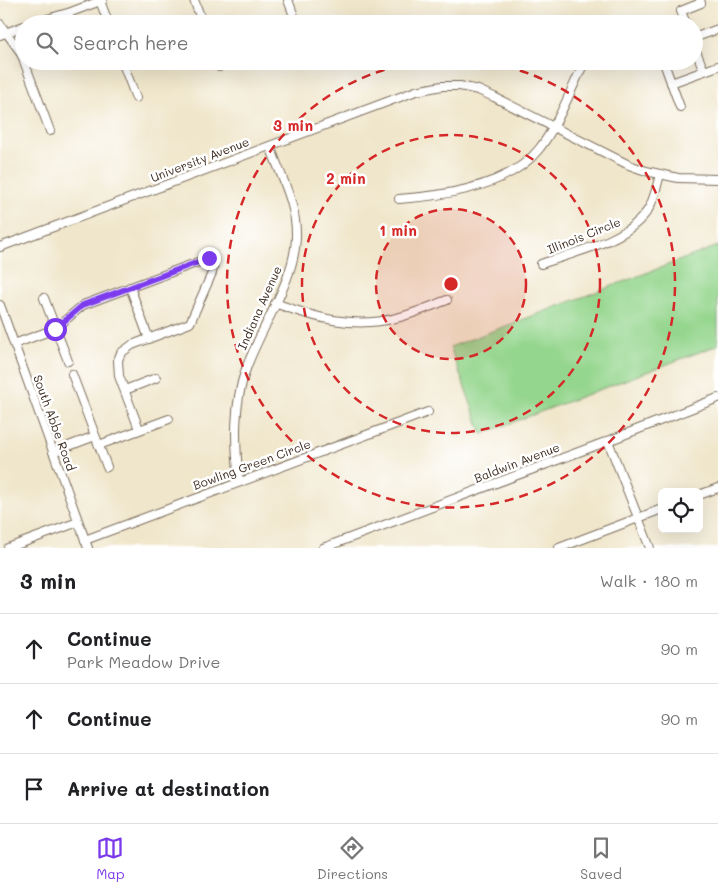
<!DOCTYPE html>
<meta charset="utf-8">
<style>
:root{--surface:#fff;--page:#f6f6f6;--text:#202124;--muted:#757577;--line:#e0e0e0;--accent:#7c3aed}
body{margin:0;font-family:Mali,sans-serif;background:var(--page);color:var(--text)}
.controls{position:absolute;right:15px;bottom:15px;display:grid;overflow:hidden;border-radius:8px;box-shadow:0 5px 20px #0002}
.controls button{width:45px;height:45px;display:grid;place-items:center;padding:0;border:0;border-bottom:1px solid var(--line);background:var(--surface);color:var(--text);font:25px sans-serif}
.stop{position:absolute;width:15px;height:15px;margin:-11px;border:4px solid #7c3aed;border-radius:50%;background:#fff}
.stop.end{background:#7c3aed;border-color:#fff;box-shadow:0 1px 5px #0008}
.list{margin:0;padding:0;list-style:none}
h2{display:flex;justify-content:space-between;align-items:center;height:65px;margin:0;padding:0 20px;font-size:21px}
h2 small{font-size:16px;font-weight:400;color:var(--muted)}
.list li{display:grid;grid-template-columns:32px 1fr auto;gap:15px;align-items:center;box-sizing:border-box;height:70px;padding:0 20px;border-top:1px solid var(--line)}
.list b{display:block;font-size:19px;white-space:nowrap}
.list p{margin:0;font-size:16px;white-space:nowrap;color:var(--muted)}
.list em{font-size:16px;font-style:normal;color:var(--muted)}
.icon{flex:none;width:28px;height:28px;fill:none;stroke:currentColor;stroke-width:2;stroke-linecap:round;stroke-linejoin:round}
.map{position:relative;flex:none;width:718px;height:548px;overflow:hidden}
.search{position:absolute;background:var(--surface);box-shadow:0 5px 20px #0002;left:15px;right:15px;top:15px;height:55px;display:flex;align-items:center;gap:12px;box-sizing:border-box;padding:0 18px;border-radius:28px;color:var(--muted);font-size:19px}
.sheet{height:275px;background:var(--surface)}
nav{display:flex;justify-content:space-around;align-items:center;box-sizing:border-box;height:70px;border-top:1px solid var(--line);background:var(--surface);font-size:14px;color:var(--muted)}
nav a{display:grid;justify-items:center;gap:2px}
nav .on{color:var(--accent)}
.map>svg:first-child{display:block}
.green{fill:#95d68e;stroke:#688056}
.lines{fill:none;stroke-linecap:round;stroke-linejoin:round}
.minor-casing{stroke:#7a6c5b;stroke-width:10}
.minor{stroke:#fff;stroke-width:8}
.route{stroke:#7c3aed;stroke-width:6}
.ring{fill:none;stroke:#d62828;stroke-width:2.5;stroke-dasharray:9 6}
.labels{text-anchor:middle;stroke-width:5;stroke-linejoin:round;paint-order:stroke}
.street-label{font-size:12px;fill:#3b2a1e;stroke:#fff}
.centre{fill:#d62828;stroke:#fff;stroke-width:2.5}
.ring-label{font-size:15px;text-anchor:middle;font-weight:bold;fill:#d62828;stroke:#fff;stroke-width:5;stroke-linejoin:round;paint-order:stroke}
</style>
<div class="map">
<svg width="718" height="548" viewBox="0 0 718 548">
<rect width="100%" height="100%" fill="#fff"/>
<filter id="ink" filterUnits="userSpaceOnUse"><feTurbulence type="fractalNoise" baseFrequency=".02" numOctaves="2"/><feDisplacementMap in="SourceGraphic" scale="10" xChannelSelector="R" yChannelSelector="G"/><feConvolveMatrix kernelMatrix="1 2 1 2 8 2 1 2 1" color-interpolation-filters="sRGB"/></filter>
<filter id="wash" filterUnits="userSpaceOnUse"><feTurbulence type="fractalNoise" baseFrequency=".0096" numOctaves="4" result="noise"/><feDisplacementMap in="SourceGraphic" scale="20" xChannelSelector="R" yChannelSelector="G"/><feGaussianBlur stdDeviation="1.12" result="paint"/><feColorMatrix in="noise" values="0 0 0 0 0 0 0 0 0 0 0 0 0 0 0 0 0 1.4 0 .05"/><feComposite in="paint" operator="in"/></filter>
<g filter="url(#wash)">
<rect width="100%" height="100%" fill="#f0e6cb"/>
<path class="green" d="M718 246V345L482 434 450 347Z"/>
</g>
<g filter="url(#ink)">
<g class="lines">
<defs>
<g id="minor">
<path d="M194 0 203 24"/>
<path d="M288 0 297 24"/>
<path d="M100 1 109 24"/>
<path d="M0 24 19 50 24 60"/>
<path d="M30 24 71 12 103 0"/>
<path d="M604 24V23"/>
<path d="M686 24 681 11 701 3 700 0"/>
<path d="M0 35 24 26"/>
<path d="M694 38 718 29"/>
<path d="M694 46 704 71"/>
<path d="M24 61 50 131"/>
<path d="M122 61 136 98"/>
<path d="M216 61 219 67"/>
<path d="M664 63 680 107"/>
<path d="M671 83 718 66"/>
<path d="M399 199C444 196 510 186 539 149 557 127 572 87 585 61"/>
<path d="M0 247 416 91 442 86H460L478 90 494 97 629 165 646 171 678 178 718 179"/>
<path d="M541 264C575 252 631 240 649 208 655 197 657 186 660 174"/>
<path d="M130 287 149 339"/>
<path d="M44 298 68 361"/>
<path d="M275 303C315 318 354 329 396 318 414 314 431 306 447 300"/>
<path d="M0 305 88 548"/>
<path d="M14 344 55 329 83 305 209 258 213 268 212 273 190 323 132 345 121 353 118 360 119 376 139 429"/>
<path d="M72 374 107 467"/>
<path d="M125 390 156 378"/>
<path d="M608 441 650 548"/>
<path d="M99 445 169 419"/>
<path d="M53 452 95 436"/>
<path d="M239 482C235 443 233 406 246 369 261 326 297 278 296 233 296 203 280 174 270 146"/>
<path d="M699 495 718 488"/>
<path d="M85 540 428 412"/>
<path d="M8 548 78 522"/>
<path d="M323 548 608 441 718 398"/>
<path d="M559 548 662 509"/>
</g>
</defs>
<use href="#minor" class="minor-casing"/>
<use href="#minor" class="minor"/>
</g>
</g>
<g class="lines" filter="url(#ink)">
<path class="route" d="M55 329 83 305 209 258"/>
</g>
<circle cx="451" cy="284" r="75" fill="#d62828" fill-opacity=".12"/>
<g class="ring">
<circle cx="451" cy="284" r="75"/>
<circle cx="451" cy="284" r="149"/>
<path d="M476 61A224 224 0 1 1 426 61"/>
</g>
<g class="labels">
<g class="street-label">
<text transform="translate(200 160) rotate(-21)" y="4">University Avenue</text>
<text transform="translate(584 236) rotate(-22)" y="4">Illinois Circle</text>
<text transform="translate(260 308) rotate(-66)" y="4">Indiana Avenue</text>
<text transform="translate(54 423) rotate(70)" y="4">South Abbe Road</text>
<text transform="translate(517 463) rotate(-21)" y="4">Baldwin Avenue</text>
<text transform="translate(252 465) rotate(-20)" y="4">Bowling Green Circle</text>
</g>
</g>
<circle cx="451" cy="284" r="8" class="centre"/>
<g class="ring-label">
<text x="293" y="131">3 min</text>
<text x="346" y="184">2 min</text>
<text x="398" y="236">1 min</text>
</g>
</svg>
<div class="controls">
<button><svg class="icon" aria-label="locate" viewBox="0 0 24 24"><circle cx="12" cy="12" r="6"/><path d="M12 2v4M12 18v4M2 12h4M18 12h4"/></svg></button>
</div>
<div class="stop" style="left:55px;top:329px"></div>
<div class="stop end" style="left:209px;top:258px"></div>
<div class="search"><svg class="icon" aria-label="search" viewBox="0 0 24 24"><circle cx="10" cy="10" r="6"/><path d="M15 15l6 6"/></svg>Search here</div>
</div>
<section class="sheet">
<h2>3 min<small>Walk · 180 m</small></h2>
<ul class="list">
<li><svg class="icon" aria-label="ahead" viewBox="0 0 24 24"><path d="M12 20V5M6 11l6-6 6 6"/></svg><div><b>Continue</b><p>Park Meadow Drive</p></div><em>90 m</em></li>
<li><svg class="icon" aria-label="ahead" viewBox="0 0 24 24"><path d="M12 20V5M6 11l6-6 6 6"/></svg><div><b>Continue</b></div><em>90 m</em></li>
<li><svg class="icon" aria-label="arrive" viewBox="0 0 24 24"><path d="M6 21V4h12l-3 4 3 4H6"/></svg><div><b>Arrive at destination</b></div></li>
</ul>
</section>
<nav>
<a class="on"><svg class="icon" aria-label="map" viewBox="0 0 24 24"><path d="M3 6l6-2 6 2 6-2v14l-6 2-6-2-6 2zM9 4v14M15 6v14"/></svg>Map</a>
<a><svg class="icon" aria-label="directions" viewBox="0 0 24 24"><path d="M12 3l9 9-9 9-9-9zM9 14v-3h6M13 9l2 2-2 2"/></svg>Directions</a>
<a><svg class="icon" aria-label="saved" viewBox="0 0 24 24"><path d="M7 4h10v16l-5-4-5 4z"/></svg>Saved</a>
</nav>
